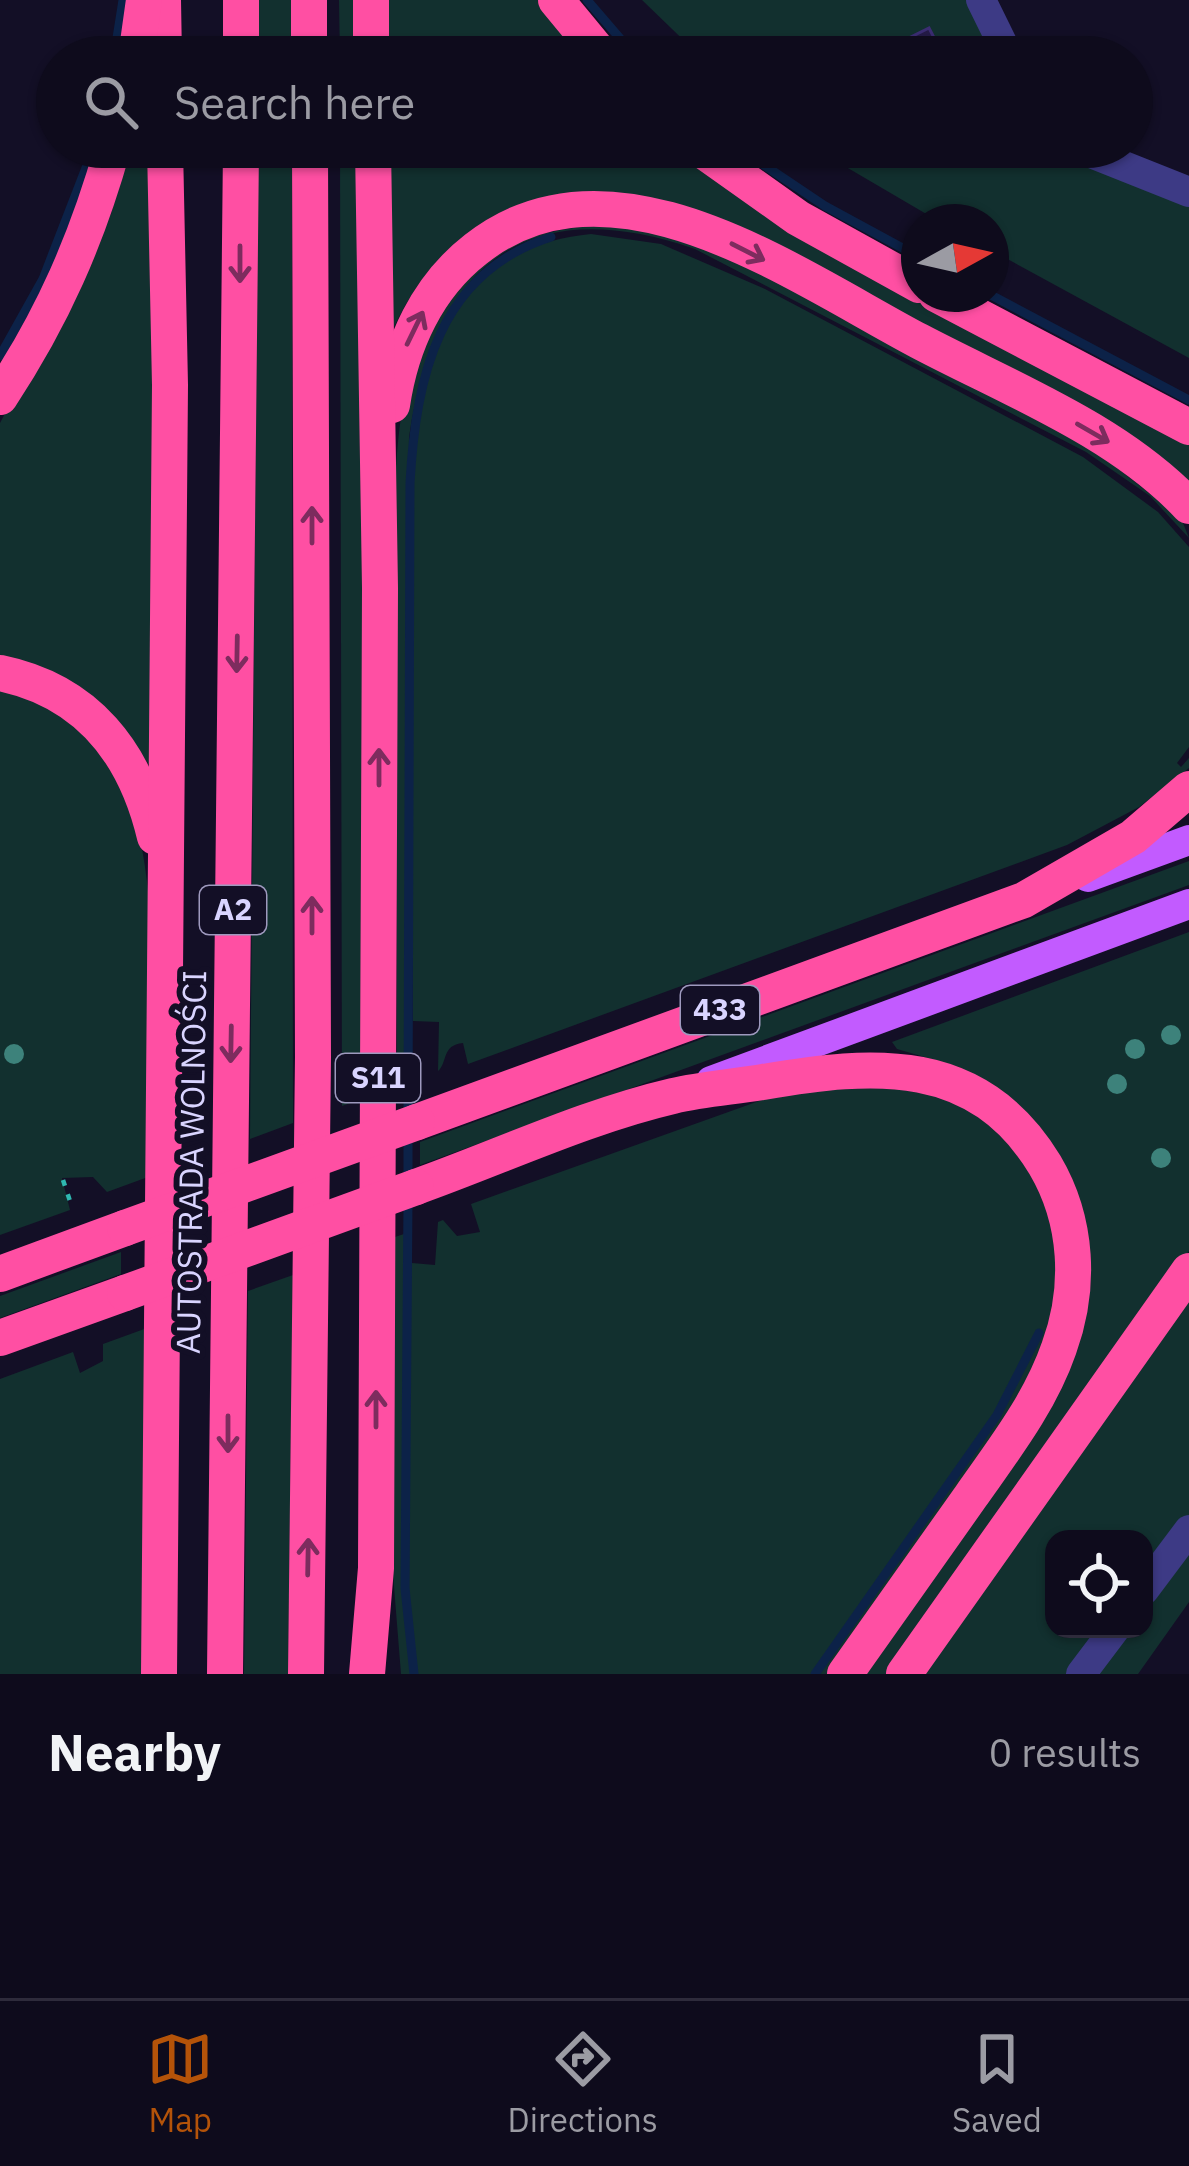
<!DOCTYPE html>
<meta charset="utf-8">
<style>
:root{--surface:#0e0b1c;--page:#171425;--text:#f1f3f6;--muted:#9b9ba3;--line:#2e2b3b;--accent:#b45309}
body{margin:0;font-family:"IBM Plex Sans",sans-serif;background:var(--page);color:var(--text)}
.controls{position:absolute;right:36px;bottom:36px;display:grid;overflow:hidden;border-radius:24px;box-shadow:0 3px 9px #0004}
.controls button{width:108px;height:108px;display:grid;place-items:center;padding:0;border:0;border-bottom:3px solid var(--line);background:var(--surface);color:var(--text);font:60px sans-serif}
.compass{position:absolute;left:901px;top:204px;width:108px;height:108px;border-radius:50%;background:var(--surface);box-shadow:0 3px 9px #0004;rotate:82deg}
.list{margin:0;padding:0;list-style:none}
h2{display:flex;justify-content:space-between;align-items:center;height:156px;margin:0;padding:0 48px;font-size:51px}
h2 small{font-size:39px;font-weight:400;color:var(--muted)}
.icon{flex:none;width:66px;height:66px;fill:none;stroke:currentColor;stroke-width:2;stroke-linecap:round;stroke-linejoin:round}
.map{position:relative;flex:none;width:1189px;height:1674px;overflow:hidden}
.search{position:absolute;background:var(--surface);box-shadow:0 3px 9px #0004;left:36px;right:36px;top:36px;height:132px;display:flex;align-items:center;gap:30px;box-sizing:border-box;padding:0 42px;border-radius:66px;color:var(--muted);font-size:45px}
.sheet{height:324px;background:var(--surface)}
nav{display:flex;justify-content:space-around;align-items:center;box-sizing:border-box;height:168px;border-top:3px solid var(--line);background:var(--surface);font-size:33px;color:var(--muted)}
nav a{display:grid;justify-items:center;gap:6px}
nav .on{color:var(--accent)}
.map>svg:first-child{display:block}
.green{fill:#12302f}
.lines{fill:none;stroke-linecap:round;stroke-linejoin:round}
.stream{stroke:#0c2248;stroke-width:9}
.building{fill:#241b47;stroke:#3b2d73;stroke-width:3}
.path{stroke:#2fb8b0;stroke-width:4.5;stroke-dasharray:6 9;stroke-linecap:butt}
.minor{stroke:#3d3a85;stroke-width:30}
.major{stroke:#c25bff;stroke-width:30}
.highway{stroke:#ff4fa3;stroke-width:36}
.highway-bridge{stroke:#ff4fa3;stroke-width:36}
.tree{fill:#3d827b}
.oneway{stroke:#7d2c5e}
.labels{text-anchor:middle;stroke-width:12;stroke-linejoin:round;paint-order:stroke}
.shield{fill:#130f26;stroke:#9e99be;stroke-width:3}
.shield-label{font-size:30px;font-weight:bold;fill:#d9d4ff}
.street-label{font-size:33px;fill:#d9d4ff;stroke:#130f26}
</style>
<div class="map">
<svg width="1189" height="1674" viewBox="0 0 1189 1674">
<rect width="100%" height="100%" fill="#130f26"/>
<g class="green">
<rect x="259" y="0" width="32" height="57"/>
<path d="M339 0H360V57H340Z"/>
<path d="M384 0H541L587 57H385Z"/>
<path d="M642 0H972L1001 57H701Z"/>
<path d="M131 147H153L151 767 104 706 70 683 0 657V423L111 214Z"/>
<path d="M258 147H292L293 1123 250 1139Z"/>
<path d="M340 147H361L364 1098 342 1106Z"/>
<path d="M385 147H678L713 175 1189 441V481L1152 450 708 215C576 167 456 195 393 329Z"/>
<path d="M812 147H1063L1189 199V358L991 250V222H940Z"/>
<path d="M628 223 719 252 1089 446 1181 518 1189 538 1150 496 1086 452 695 249C523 190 435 267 409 437L407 1083 397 1086C397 958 397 831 397 703 397 603 378 399 433 317 486 239 540 228 628 223Z"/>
<path d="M591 234 661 244 765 289 1083 457 1158 512 1189 547V747L1177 763 1181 767 1189 758V768L1139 807 1067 845 468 1064 463 1043C441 1045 448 1063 438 1071L439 1022 413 1021C413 907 413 794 413 681 413 560 391 412 458 304 486 259 541 239 591 234Z"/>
<path d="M0 689C44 701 87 726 112 765 171 855 149 1070 148 1177L107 1192 93 1177 62 1178 70 1210 0 1235Z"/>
<path d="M1189 861V885L420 1165V1142Z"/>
<path d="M1189 932V1251L890 1674H866L1086 1312 1004 1094 959 1067 897 1049 892 1042Z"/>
<path d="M891 1080 977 1111 1035 1173 1058 1241V1305L1034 1375 829 1674H401L393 1574 395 1237 410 1232 412 1263 435 1265 438 1222 443 1220 457 1236 480 1232 471 1204 790 1090Z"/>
<path d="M121 1252V1274L0 1318V1296Z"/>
<path d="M293 1275 288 1674H244L248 1291Z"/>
<path d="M1189 1294V1516L1144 1576V1539H1054V1629H1104L1071 1674H921Z"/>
<path d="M147 1328 142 1674H0V1379L73 1352 80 1373 103 1361V1344Z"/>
<path d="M1189 1552V1602L1138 1674H1086L1119 1629H1144V1596Z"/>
</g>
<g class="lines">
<g class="stream">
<path d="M587 0 636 57"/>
<path d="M114 57 123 0"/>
<path d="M737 147 825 206 919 257"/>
<path d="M989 294 1189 400"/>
<path d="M0 356 43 279 94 147"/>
<path d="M408 1117 410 483C416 377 438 273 551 237"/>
<path d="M408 1183V1134"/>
<path d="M408 1200 405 1588 414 1674"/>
<path d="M815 1674 997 1415 1039 1333"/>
</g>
</g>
<path class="building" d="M929 28 944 57H916L907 39Z"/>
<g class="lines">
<path class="path" d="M63 1180 70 1201"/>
<g class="minor">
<path d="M981 0 1009 57"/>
<path d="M1076 147 1189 192"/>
<path d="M1144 1590 1189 1530"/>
<path d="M1081 1674 1115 1629"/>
</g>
<g class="major">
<path d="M1088 877 1189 840"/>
<path d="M711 1081 1189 904"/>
</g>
<g class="highway">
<path d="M163 0 164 57"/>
<path d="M309 0V57"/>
<path d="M371 0V57"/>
<path d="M556 0 603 57"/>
<path d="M136 57 144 0"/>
<path d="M241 57V0"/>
<path d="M698 147 798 218 919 285"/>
<path d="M936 294 1189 427"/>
<path d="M0 397C53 317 87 239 113 147"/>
<path d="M392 405C401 344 427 287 476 249 612 142 794 275 919 341 1010 389 1117 430 1189 506"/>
<path d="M0 673C87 691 135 752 155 837"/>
<path d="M417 1122 1024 900 1133 837 1189 789"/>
<path d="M416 1187C500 1157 587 1116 673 1096 702 1089 733 1087 763 1082 873 1063 978 1054 1045 1165 1078 1221 1081 1288 1059 1348 1040 1403 1004 1449 971 1496 929 1555 887 1615 845 1674"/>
<path d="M0 1274 125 1228"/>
<path d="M0 1338 125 1293"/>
<path d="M159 1674 170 385 165 147"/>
<path d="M225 1674 241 147"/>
<path d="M306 1674 313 1057 310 147"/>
<path d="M367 1674 376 1568 380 588 373 147"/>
<path d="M904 1674 1189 1271"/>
</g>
<g class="highway-bridge">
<path d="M125 1228 417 1122"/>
<path d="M125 1293 416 1187"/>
</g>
</g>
<g class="tree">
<circle cx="1171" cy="1035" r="10"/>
<circle cx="1135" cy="1049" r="10"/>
<circle cx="14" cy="1054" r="10"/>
<circle cx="1117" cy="1084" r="10"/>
<circle cx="1161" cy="1158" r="10"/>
</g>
<defs><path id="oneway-shaft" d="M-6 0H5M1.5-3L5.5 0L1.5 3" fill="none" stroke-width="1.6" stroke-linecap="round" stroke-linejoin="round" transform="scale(3)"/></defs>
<g class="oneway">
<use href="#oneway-shaft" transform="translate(748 252) rotate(27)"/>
<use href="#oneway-shaft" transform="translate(240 264) rotate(90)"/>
<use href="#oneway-shaft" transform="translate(415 328) rotate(-64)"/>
<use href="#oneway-shaft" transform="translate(1093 433) rotate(30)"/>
<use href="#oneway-shaft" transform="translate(312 525) rotate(-90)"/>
<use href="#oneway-shaft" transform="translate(237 654) rotate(91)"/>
<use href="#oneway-shaft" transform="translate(379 767) rotate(-90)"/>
<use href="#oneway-shaft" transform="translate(312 915) rotate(-90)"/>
<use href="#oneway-shaft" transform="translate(231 1044) rotate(91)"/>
<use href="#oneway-shaft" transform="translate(376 1409) rotate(-90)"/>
<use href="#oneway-shaft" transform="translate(228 1434) rotate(90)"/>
<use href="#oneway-shaft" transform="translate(308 1557) rotate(-89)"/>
</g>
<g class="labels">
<g class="shield">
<rect x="200" y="886" width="66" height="48" rx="9"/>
<rect x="681" y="986" width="78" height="48" rx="9"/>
<rect x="336" y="1054" width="84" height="48" rx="9"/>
</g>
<g class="shield-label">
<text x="233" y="920">A2</text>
<text x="720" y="1020">433</text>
<text x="378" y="1088">S11</text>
</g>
<g class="street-label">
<text transform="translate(191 1162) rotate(-89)" y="12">AUTOSTRADA WOLNOŚCI</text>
</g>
</g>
</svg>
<div class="controls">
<button><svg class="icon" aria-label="locate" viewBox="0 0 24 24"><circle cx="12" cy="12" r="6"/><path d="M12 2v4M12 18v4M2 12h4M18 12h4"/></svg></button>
</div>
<svg class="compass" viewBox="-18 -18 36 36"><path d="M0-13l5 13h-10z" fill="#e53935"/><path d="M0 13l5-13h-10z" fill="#9b9ba3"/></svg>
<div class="search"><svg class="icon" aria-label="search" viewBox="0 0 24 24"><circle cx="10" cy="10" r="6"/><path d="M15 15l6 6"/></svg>Search here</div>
</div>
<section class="sheet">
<h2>Nearby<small>0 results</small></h2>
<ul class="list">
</ul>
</section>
<nav>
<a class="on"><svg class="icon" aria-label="map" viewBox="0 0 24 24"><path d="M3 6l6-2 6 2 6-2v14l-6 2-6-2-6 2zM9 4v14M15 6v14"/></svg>Map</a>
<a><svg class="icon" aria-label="directions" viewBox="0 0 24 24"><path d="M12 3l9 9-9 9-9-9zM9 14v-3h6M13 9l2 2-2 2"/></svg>Directions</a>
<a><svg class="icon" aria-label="saved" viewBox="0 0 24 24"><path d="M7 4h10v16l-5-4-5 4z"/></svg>Saved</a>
</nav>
